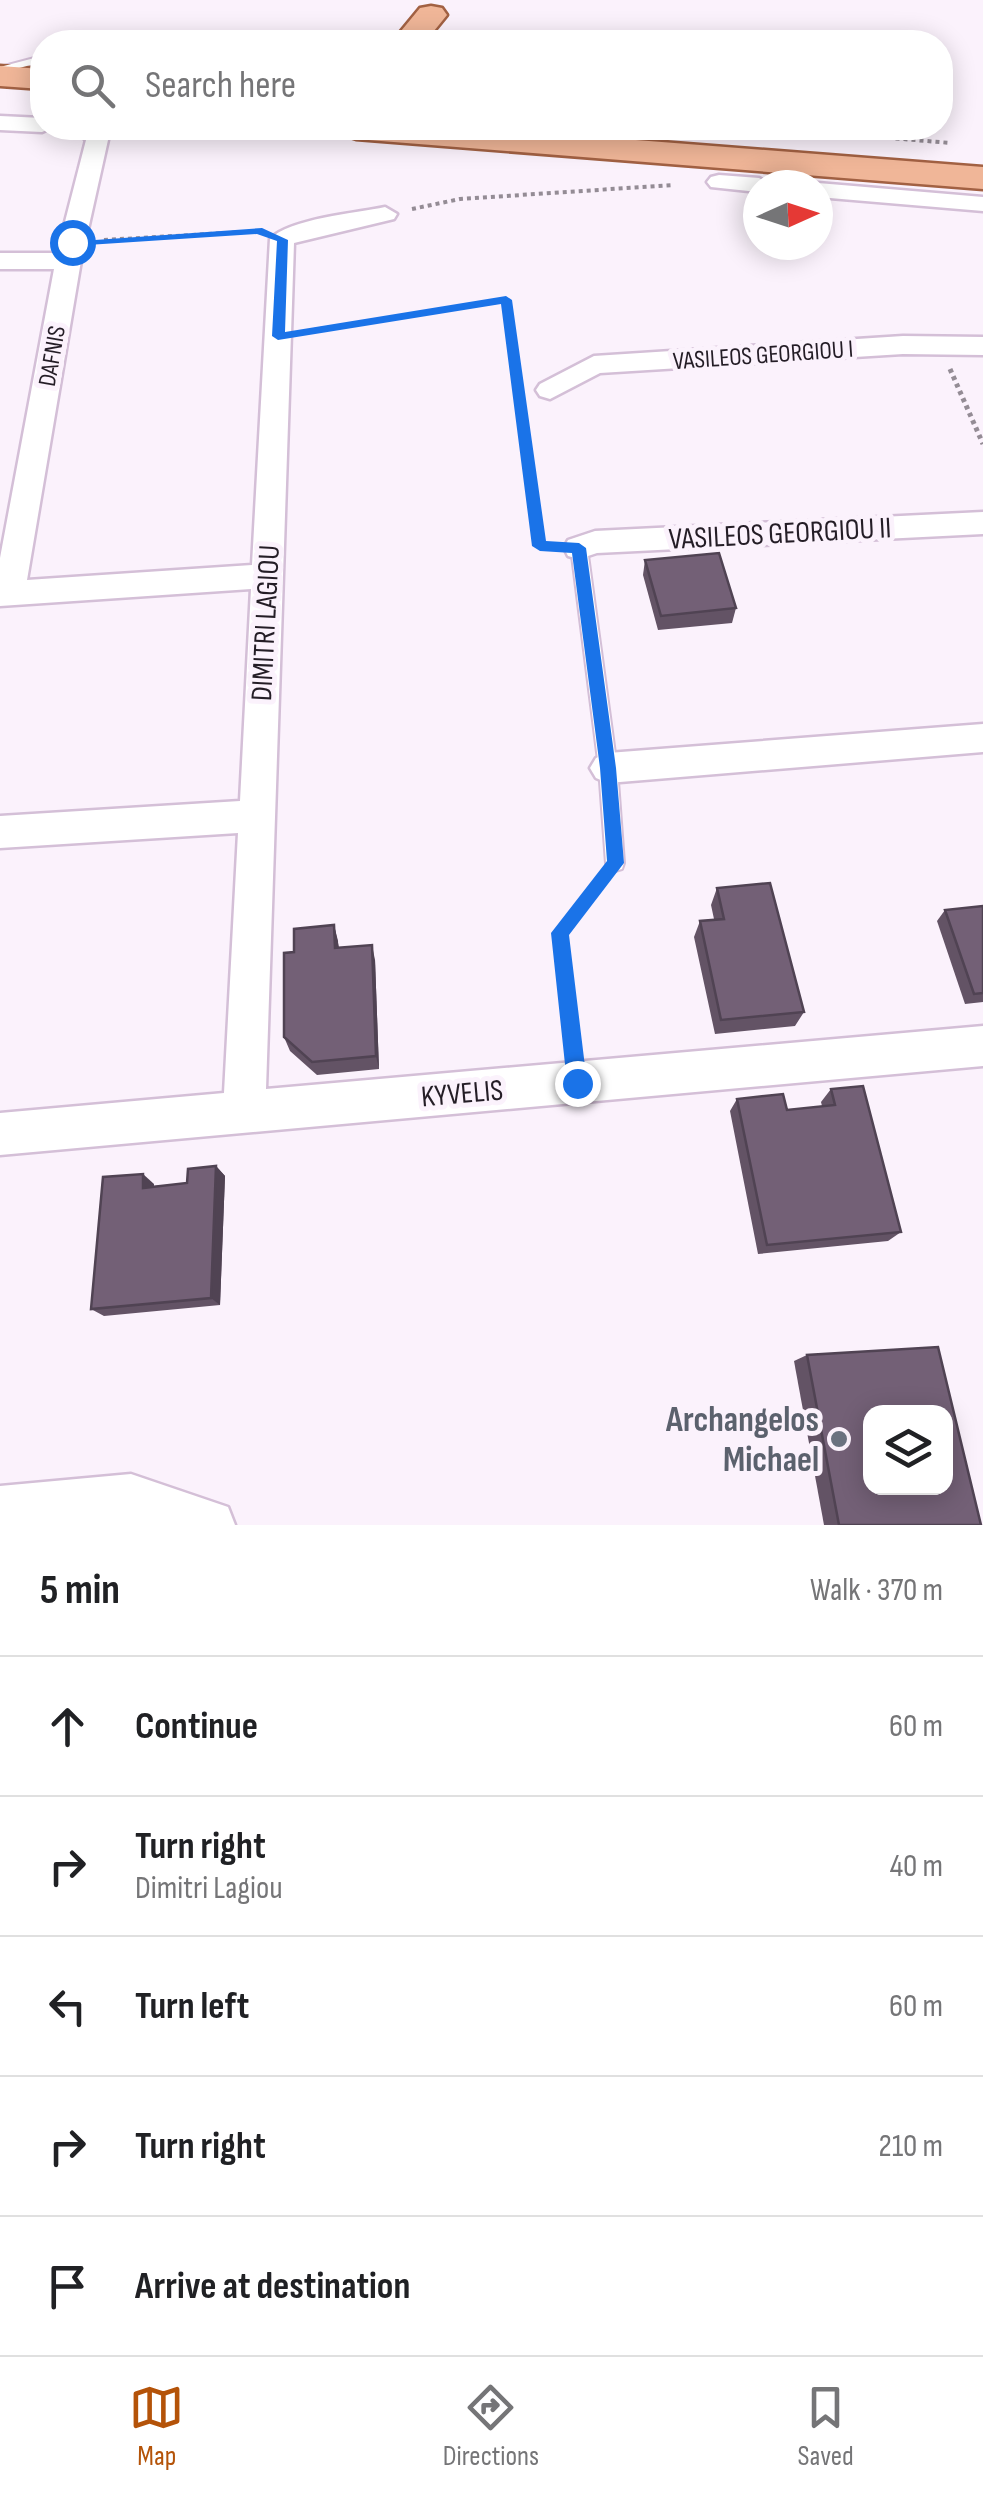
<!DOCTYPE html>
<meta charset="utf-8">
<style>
:root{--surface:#fff;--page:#f2f2f2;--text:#202124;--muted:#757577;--line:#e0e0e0;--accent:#b45309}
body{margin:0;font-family:"Sofia Sans Condensed",sans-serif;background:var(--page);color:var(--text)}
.controls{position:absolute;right:30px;bottom:30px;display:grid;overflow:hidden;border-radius:20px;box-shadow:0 5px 25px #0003}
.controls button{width:90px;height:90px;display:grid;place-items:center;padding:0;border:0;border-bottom:2px solid var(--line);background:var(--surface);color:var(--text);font:50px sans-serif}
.compass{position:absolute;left:743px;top:170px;width:90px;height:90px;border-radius:50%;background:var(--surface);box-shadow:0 5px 25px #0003;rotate:87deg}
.stop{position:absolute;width:30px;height:30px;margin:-22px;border:8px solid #1a73e8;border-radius:50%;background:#fff}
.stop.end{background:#1a73e8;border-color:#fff;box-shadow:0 2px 10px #0008}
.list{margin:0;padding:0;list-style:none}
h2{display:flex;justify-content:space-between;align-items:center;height:130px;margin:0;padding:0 40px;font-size:42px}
h2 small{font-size:32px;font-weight:400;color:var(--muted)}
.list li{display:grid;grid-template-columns:65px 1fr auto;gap:30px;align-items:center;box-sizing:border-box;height:140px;padding:0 40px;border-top:2px solid var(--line)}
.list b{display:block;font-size:38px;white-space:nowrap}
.list p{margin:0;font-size:32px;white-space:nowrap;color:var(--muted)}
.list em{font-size:32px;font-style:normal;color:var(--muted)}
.icon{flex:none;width:55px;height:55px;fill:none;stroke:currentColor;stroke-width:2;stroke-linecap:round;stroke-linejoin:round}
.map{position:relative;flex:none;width:983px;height:1525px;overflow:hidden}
.search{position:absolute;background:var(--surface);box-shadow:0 5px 25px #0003;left:30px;right:30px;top:30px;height:110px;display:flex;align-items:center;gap:25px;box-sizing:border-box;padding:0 35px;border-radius:40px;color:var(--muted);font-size:38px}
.sheet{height:830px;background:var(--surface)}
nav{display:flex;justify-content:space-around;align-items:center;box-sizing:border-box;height:140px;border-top:2px solid var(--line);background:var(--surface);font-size:28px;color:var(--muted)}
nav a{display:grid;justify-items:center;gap:5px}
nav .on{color:var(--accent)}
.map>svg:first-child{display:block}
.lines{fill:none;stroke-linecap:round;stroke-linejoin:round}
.lane-casing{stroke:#d4bfd7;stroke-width:4}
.street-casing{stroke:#d4bfd7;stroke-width:5}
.primary-casing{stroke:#a26143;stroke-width:5}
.path-far3{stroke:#948c95;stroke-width:4;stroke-dasharray:4 4;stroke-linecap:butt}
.path-far2{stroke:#948c95;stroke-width:5;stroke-dasharray:4 4;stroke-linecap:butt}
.path-far1{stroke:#948c95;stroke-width:6;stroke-dasharray:5 5;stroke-linecap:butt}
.path{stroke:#948c95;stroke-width:8;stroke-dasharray:6 6;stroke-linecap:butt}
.lane{fill:#fff;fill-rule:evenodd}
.street{fill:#fff;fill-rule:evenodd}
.primary{fill:#f0b698;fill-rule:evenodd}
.wall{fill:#635365}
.shaded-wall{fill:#504353}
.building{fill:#736076;stroke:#504353;stroke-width:2.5;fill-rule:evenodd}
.route{fill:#1a73e8}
.worship-dot{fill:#6b7280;stroke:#fbf2fc;stroke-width:4}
.labels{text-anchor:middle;stroke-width:10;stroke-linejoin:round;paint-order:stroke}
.far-street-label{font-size:25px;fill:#241d26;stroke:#fbf2fc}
.street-label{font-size:30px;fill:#241d26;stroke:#fbf2fc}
.near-worship-label{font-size:35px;font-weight:bold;fill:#5b616d;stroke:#fbf2fc;text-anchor:end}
</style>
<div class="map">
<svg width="983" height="1525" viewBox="0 0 983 1525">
<rect width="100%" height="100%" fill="#fbf2fc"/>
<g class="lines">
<defs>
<g id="lane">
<path d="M42 56V62L0 73V67Z"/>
<path d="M579 542 587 548 617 768 624 863 622 869 615 871 608 869 606 863 599 768 571 548Z"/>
</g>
<g id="street">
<path d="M0 116 42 118V128H51L42 132 0 130Z"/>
<path d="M72 128H103L108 140 81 261 27 580 252 565 270 239C288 219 357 213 385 207L397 214 394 219 294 243 266 1089 983 1026V1066L0 1155V1113L224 1093 238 833 0 848V816L240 801 251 589 0 606V558L54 269H0V253H57L86 140Z"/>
<path d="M719 175 759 178 771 185H758V192L711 187 707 182 711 177Z"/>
<path d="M818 183 983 197V211L818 197V185H810Z"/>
<path d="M903 336 983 337V355L903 354 600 373 550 399 540 396 536 390 540 384 594 356Z"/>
<path d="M983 512V534L597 553 579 559 568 556 564 548 568 540 595 531Z"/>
<path d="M983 724V752L608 783 596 778 590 768 596 758 608 753Z"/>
<path d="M131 1474 228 1507 235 1525H0V1486Z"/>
</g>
<g id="primary">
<path d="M431 6 442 8 447 15 425 42H392L420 8Z"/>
<path d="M0 66 42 69V89L0 86Z"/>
<path d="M339 128H483L983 167V189L356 139 344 135Z"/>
</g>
</defs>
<use href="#lane" class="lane-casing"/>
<use href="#street" class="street-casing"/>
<use href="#primary" class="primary-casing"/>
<g class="path-far3">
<path d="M275 128 324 132"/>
<path d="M768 128 951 143"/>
<path d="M412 209 460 199 673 185"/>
<path d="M104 240 261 231"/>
</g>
<g class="path-far2">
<path d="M304 332 506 300 539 545 549 546"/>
<path d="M950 369 983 444"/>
</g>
<path class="path-far1" d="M568 1004 560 933 602 879"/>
<path class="path" d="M568 1001 573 1047"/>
<use href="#lane" class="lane"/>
<use href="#street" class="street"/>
<use href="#primary" class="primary"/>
</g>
<g class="wall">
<path d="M645 560 736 608 732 623 658 630 643 575Z"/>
<path d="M717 888 804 1012 795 1026 715 1034 694 937 700 921 714 919 711 905Z"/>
<path d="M983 906V1002L965 1004 937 921 945 910Z"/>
<path d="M334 925 339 947 375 960 379 1069 317 1075 290 1051 284 1037Z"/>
<path d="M831 1089 901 1232 888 1241 758 1254 730 1111 737 1099 787 1110 822 1106 821 1102Z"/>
<path d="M216 1166 225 1176 220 1305 104 1316 91 1309 154 1184V1186L187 1183Z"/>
<path d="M807 1355 981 1525H824L794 1361Z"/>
</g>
<g class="shaded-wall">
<path d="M334 925 338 941 339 963 335 948Z"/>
<path d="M372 945 375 960 379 1069 376 1056Z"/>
<path d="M216 1166 225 1176 220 1305 211 1298Z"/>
<path d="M143 1174 154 1184 153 1197 143 1188Z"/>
</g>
<g class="building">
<path d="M719 553 736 608 661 616 645 560Z"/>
<path d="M770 883 804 1012 721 1020 700 921 724 919 717 888Z"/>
<path d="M983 906V993L974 994 945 910Z"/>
<path d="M334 925 335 948 372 945 376 1056 312 1062 284 1037V953L294 952V929Z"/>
<path d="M863 1086 901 1232 767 1245 737 1099 783 1094 787 1110 835 1105 831 1089Z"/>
<path d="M216 1166 211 1298 91 1309 103 1177 143 1174V1188L187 1183 188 1169Z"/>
<path d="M938 1347 981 1525H839L807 1355ZM870 1412H946V1488H870Z"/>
</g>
<path class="route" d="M262 228 288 240 285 332 506 296 512 300 546 541 579 543 586 548 616 768 624 863 569 935 587 1083 577 1093 567 1083 551 933 607 861 600 768 572 553 540 551 532 546 501 304 278 340 272 336 277 241 257 234 72 246 67 242Z"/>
<circle class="worship-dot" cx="839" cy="1439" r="10"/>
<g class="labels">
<g class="far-street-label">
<text transform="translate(763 354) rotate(-4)" y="9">VASILEOS GEORGIOU I</text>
<text transform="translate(51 356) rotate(-80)" y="9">DAFNIS</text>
</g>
<g class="street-label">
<text transform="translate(780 533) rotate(-3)" y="10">VASILEOS GEORGIOU II</text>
<text transform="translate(265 623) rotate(-87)" y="10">DIMITRI LAGIOU</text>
<text transform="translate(462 1093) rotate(-5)" y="10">KYVELIS</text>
</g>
<g class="near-worship-label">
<text x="819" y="1431">Archangelos<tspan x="819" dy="40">Michael</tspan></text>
</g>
</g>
</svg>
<div class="controls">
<button><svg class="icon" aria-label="layers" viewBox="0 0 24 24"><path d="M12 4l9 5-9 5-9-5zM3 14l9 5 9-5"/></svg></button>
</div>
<svg class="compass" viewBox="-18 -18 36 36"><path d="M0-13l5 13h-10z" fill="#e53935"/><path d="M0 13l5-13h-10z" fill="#757577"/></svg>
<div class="stop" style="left:72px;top:242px"></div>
<div class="stop end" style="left:577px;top:1083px"></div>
<div class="search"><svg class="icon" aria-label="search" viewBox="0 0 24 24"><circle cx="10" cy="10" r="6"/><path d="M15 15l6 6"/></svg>Search here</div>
</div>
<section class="sheet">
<h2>5 min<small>Walk · 370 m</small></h2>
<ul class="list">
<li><svg class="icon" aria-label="ahead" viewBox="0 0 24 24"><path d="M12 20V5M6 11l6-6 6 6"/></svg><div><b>Continue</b></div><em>60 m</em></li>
<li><svg class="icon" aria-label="right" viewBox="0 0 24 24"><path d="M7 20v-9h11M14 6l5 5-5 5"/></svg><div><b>Turn right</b><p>Dimitri Lagiou</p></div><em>40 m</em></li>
<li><svg class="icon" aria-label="left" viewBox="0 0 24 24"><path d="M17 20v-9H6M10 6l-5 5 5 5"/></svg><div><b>Turn left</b></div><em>60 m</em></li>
<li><svg class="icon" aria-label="right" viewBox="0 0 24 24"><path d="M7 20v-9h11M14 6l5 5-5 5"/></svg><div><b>Turn right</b></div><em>210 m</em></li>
<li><svg class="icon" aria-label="arrive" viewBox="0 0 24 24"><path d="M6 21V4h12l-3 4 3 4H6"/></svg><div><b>Arrive at destination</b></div></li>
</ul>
</section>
<nav>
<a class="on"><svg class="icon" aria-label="map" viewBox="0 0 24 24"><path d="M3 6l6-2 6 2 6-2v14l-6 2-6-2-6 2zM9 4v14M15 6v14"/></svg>Map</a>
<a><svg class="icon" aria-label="directions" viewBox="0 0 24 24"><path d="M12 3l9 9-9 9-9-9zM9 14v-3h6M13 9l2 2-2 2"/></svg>Directions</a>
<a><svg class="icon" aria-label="saved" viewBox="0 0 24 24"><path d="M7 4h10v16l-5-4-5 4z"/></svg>Saved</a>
</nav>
